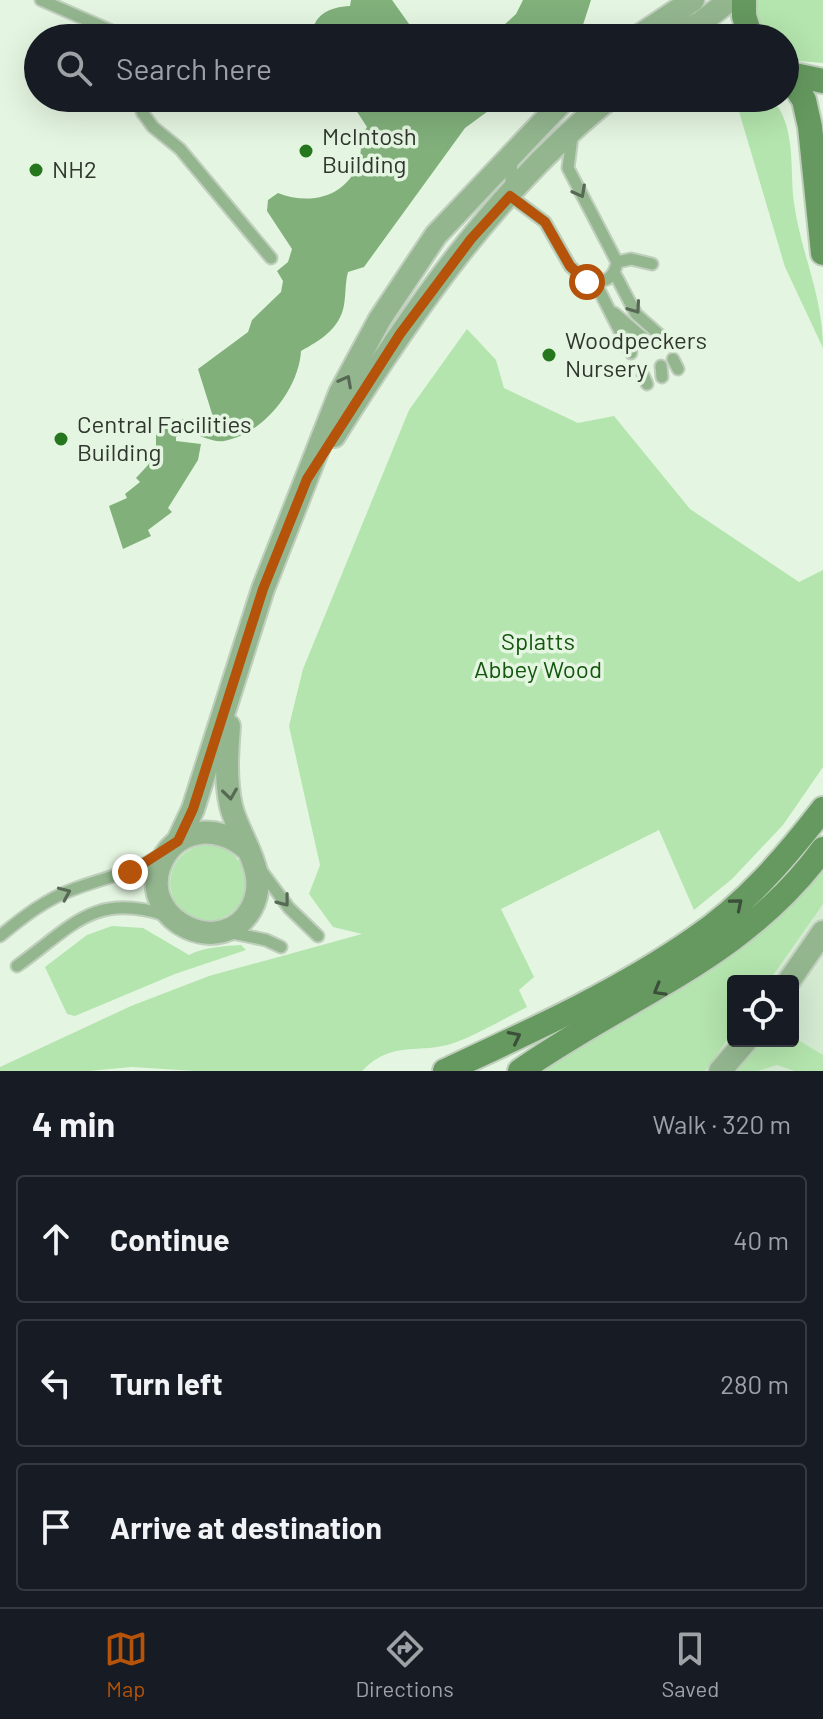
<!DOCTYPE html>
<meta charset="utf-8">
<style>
:root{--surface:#171b24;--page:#242831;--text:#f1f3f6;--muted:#9ea1a6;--line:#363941;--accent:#b45309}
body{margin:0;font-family:Barlow,sans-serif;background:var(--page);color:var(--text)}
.controls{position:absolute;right:24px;bottom:24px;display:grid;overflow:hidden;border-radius:8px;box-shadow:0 8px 32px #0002}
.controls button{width:72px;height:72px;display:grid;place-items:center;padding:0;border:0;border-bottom:2px solid var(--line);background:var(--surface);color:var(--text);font:40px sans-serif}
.stop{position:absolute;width:24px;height:24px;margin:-18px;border:6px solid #b45309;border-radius:50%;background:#fff}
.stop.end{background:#b45309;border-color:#fff;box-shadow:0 2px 8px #0008}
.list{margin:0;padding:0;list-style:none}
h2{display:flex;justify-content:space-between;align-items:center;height:104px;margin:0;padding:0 32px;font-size:34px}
h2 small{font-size:26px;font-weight:400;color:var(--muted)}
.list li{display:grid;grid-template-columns:52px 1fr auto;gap:24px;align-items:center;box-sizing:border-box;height:128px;margin:0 16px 16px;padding:0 16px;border:2px solid var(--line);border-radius:8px}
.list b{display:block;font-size:30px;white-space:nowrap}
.list em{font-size:26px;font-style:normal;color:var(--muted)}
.icon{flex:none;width:44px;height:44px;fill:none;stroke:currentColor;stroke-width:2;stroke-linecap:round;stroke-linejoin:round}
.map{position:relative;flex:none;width:823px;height:1071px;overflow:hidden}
.search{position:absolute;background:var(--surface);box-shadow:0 8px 32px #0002;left:24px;right:24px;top:24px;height:88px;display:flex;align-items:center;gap:20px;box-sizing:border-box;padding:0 28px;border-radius:44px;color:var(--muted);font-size:30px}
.sheet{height:536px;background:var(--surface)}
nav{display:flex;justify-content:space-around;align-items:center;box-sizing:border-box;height:112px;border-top:2px solid var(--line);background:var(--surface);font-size:22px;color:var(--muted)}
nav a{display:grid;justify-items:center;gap:4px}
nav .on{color:var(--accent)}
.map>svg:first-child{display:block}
.built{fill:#d4ead1}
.green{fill:#b4e5ae}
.water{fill:#81b07b}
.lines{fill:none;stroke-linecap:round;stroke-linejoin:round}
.lane-casing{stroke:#c0cfbd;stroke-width:15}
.street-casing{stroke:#c0cfbd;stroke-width:26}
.secondary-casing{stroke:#c0cfbd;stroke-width:28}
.lane{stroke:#93b68f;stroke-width:11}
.street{stroke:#93b68f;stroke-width:22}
.secondary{stroke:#65995f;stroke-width:24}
.oneway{stroke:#576955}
.oneway2{stroke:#3c4f3a}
.route{stroke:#b45309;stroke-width:10}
.poi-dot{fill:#26761e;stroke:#e4f5e1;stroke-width:3}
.labels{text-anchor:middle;stroke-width:7;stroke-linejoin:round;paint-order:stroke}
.poi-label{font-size:24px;fill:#2f362e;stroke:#e4f5e1;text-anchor:start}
.park-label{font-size:24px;fill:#14560e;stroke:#e4f5e1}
</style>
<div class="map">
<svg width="823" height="1071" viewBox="0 0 823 1071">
<rect width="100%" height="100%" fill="#e4f5e1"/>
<path class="built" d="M823 884V1071H641L733 984V1041H793V981H736Z"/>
<g class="green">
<path d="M752 0H823V63L799 61 785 54V38H767L752 10Z"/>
<path d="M735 98H769C773 102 779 107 781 112 795 140 790 174 794 203 801 254 823 295 823 348L785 267Z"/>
<path d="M467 329 496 360 504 388 578 423 614 416 690 509 799 582 823 570V767L783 825 732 879 694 910 659 830 501 909 534 977 519 990 527 1007C503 1019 479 1034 454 1043 419 1055 393 1039 362 1071H195L132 1067 88 1071H0V1067L131 1006 209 976 362 934 333 927 309 894 320 865 289 726 303 669 409 410Z"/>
<circle cx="208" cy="883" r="38"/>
<path d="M823 871V904L769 981H733V1032L705 1071H536C639 1006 743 968 823 871Z"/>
<path d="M112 926 143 928 189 955C204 947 225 946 241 945L246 950 175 974 75 1016 67 1014 45 967 87 935Z"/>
<path d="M793 1037 823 1055V1071H795L777 1065 758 1071H734L758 1041H793Z"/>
</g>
<g class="water">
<path d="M351 0H392L419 38H312C312 15 329 7 350 6Z"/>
<path d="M523 0H591L582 28 573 38H490L516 14Z"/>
<path d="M348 98H506L465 128 364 267 348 272C345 283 346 294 344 305 340 329 319 341 301 351 299 388 264 434 224 441 206 443 193 427 176 437V441L201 444 198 460 168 508 172 512 148 530 151 536 123 549 109 506 127 498 125 494 140 482 136 478 148 465 156 445V419L214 420 198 369 248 332 252 320 281 292 283 281 277 271 288 262 292 249 267 211 268 200 278 193C311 206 350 197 360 157 362 145 359 138 367 127Z"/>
</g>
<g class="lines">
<defs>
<g id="lane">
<path d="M41 0 128 38"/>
<path d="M140 98 142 112 153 127 180 149 271 258"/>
<path d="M512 159 510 196 545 222 570 266 587 282C605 282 614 280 617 262L568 168 572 137"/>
<path d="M617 262 631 259 652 264"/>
<path d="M615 274 636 314 662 337"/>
<path d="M595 282 631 353"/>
<path d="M614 313 649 343"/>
<path d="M673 359 678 369"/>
<path d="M661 366 662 377"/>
<path d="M643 375 647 384"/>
<path d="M260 869 289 908 318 936"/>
<path d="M228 932 266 940 281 947"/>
<path d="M0 936C23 917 46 899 74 889 105 877 135 873 161 854"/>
<path d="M17 966C72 927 93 892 165 915"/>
</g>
<g id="street">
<path d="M636 38 693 0"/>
<path d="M667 38 700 23 730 0"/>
<path d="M334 436C411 313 496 189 610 98"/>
<path d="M229 726C227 753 225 779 231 806 239 840 271 873 251 909 223 959 142 923 159 868 173 827 218 823 247 849"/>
<path d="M178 841 193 809 263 589 340 393 380 319 436 235 566 98"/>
<path d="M789 981 823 932"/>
<path d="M720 1071 746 1041"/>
</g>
<g id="secondary">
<path d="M744 0V16L751 38"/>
<path d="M785 73 823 81"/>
<path d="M787 74 804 100 810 127 823 253"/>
<path d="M445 1071C529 1032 618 992 694 939 745 905 786 857 823 809"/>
<path d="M520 1071C626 996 743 959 823 849"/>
</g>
</defs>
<use href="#lane" class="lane-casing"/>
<use href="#street" class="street-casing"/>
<use href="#secondary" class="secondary-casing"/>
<use href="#lane" class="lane"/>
<use href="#street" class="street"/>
<use href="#secondary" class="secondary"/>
</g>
<defs><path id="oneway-chevron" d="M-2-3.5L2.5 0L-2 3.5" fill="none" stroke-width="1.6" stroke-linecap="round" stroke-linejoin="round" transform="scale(2)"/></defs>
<g class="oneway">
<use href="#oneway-chevron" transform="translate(580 192) rotate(62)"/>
<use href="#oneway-chevron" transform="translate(635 308) rotate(55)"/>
<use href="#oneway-chevron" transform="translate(346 381) rotate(-62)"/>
<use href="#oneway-chevron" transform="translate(230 794) rotate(82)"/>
<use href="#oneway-chevron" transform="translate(65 893) rotate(-24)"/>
<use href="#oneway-chevron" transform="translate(284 901) rotate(52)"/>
</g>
<g class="oneway2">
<use href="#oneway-chevron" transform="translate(737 904) rotate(-40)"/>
<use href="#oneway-chevron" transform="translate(659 990) rotate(150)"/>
<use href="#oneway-chevron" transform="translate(515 1037) rotate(-27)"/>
</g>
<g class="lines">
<path class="route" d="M130 872 178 841 193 809 263 589 307 479 400 334 471 239 510 196 545 222 570 266 587 282"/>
</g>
<g class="poi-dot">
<circle cx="306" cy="151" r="8"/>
<circle cx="36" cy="170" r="8"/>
<circle cx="549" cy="355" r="8"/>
<circle cx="61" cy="439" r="8"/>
</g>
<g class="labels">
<g class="poi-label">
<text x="322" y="145">McIntosh<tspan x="322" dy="28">Building</tspan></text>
<text x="52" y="178">NH2</text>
<text x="565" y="349">Woodpeckers<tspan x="565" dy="28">Nursery</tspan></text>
<text x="77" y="433">Central Facilities<tspan x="77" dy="28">Building</tspan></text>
</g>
<g class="park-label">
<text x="538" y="650">Splatts<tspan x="538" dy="28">Abbey Wood</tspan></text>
</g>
</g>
</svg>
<div class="controls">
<button><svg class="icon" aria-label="locate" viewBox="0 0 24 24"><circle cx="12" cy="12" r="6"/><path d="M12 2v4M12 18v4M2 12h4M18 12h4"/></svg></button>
</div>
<div class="stop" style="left:587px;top:282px"></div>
<div class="stop end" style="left:130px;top:872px"></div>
<div class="search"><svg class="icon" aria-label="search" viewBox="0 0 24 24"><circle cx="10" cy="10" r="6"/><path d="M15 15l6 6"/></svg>Search here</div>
</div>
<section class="sheet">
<h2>4 min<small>Walk · 320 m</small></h2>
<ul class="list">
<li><svg class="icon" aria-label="ahead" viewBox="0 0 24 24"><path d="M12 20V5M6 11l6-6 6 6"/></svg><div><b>Continue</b></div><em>40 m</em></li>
<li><svg class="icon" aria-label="left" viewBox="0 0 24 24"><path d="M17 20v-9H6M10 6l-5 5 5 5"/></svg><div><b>Turn left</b></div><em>280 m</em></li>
<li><svg class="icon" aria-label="arrive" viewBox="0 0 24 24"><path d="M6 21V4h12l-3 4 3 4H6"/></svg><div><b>Arrive at destination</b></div></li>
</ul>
</section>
<nav>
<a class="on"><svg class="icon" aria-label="map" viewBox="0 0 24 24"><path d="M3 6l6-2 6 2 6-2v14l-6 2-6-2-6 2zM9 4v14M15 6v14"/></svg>Map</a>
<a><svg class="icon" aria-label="directions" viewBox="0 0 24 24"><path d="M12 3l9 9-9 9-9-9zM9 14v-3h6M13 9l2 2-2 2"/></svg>Directions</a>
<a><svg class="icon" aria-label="saved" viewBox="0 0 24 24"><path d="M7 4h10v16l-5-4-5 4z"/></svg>Saved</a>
</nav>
